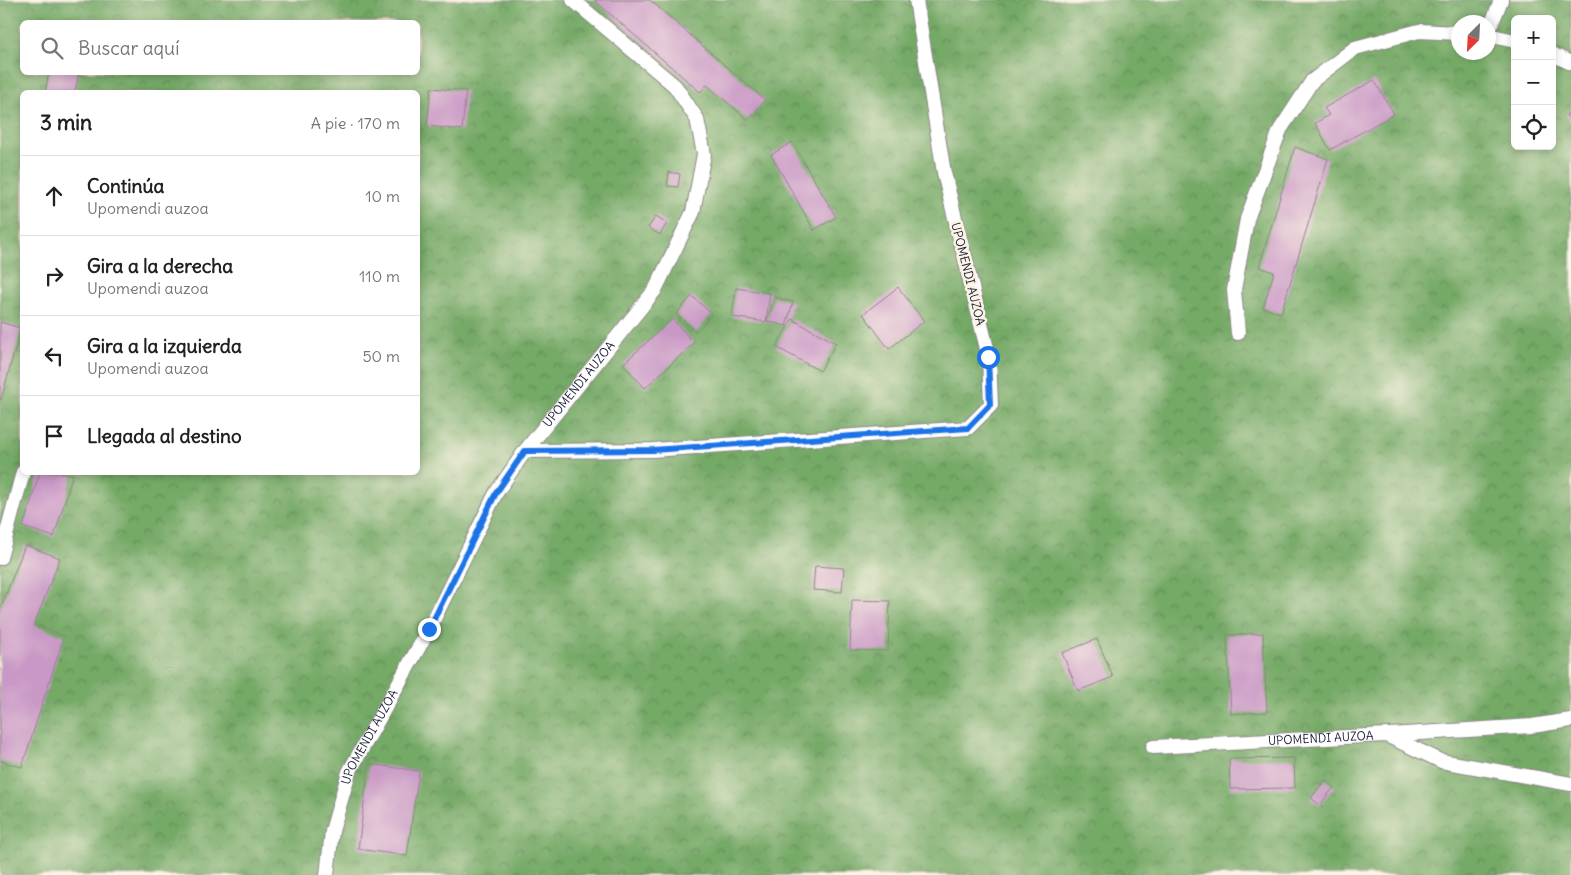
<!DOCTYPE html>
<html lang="es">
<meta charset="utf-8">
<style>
:root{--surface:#fff;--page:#f2f2f2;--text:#202124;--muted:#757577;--line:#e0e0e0}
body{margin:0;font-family:Delius,sans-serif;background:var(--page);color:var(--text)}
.controls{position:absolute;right:15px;top:15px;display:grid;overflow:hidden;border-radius:8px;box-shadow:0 2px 8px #0003}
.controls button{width:45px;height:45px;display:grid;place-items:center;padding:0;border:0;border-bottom:1px solid var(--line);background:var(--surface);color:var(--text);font:25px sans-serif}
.compass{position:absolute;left:1451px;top:15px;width:45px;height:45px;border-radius:50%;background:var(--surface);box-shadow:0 2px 8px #0003;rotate:204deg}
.stop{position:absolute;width:15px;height:15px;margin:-11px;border:4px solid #1a73e8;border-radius:50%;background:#fff}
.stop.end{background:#1a73e8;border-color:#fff;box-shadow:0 1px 5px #0008}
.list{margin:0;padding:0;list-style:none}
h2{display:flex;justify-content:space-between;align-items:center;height:65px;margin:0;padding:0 20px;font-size:21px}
h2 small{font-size:16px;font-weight:400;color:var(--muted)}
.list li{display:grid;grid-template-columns:32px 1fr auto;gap:15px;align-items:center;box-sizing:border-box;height:80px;padding:0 20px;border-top:1px solid var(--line)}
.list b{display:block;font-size:19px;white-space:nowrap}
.list p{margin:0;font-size:16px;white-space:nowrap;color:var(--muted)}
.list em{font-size:16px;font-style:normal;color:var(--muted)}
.icon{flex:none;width:28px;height:28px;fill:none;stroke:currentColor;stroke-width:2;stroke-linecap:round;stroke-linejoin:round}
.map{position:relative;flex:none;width:1571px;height:875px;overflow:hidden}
.search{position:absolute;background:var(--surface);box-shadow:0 2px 8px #0003;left:20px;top:20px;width:400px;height:55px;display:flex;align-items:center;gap:12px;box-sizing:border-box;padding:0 18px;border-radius:8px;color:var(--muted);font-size:19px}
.panel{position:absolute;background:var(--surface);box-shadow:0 2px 8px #0003;left:20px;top:90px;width:400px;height:385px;border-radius:8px}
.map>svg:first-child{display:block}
.forest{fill:url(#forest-crowns);stroke:#4b6650;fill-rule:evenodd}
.building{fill:#c998c6}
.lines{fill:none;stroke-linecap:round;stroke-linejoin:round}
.lane-casing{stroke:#8c8585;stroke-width:16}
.lane{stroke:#fff;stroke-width:14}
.route{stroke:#1a73e8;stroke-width:6}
.labels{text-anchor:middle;stroke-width:5;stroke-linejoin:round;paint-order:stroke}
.street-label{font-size:12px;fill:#22223b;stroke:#fcf5e5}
</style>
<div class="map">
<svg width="1571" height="875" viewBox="0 0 1571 875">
<defs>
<pattern id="forest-crowns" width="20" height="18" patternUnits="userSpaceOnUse" patternTransform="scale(1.25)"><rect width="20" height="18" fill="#74a966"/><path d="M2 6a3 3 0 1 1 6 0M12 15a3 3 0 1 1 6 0" fill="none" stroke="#5f8955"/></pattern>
</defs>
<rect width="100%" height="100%" fill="#fcf5e5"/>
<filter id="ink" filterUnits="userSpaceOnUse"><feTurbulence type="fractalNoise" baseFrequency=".02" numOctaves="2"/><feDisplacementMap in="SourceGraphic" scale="10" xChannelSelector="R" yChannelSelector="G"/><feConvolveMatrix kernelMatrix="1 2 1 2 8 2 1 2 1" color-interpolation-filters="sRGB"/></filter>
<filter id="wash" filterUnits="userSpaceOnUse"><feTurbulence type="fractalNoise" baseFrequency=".0096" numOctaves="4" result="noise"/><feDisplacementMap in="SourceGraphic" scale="20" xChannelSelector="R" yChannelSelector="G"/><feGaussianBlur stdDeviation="1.12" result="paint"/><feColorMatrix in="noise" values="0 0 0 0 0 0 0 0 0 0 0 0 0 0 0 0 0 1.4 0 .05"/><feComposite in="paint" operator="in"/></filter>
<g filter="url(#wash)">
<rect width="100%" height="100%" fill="#f6e8cf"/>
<path class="forest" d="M0 0H1571V875H0ZM1515 19H1552V146H1515ZM22 22H418V72H22ZM1458 22H1488V52H1458ZM22 92H418V472H22Z"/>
<g id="blocks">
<g class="building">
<path d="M594 0H650L765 100 748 120 707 85 700 92Z"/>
<path d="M49 72H79L75 92H45Z"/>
<path d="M1374 80 1394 114 1330 150 1315 123 1329 115 1324 108Z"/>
<path d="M431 88 466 91 462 130 427 126Z"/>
<path d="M1571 111V122L1566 115Z"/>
<path d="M792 142 836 217 814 230 771 155Z"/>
<path d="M1295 147 1328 159 1281 313 1263 308 1274 272 1259 267Z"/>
<path d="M669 172 680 174 678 187 667 186Z"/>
<path d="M656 216 667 223 660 235 648 228Z"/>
<path d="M898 287 924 321 889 349 863 314Z"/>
<path d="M736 288 770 293 766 322 732 317Z"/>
<path d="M692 296 712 314 696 332 676 314Z"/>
<path d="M774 297 793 302 786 326 767 321Z"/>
<path d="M672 319 694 343 645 388 623 364Z"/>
<path d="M792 319 836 343 820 371 776 347Z"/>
<path d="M0 322 21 328 1 400H0Z"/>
<path d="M40 472 73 474 54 537 23 527Z"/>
<path d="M25 545 60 558 34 625 64 636 22 767 0 761V610Z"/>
<path d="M815 566 844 568 842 592 813 590Z"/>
<path d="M852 600 890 601 888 651 850 650Z"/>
<path d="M1263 633 1267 712 1231 714 1227 635Z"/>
<path d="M1097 639 1113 677 1078 691 1062 653Z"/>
<path d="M1294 758 1295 788 1230 789 1229 759Z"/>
<path d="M369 764 419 771 407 856 358 849Z"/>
<path d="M1325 780 1334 787 1320 805 1311 798Z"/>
</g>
</g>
</g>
<g filter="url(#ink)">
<use href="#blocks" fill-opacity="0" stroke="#8c8585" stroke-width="1"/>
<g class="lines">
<defs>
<g id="lane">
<path d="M1488 33 1501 0"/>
<path d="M1488 35 1515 41"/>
<path d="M1552 54 1571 63"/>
<path d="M1238 333 1234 290 1247 219 1280 130 1312 81 1355 48 1419 31 1458 33"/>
<path d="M525 451 653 450 968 428 991 405 989 357 944 173 916 0"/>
<path d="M0 558 23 472"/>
<path d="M1389 735 1532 726 1571 720"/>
<path id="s1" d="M1153 747 1386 735 1441 761 1571 784"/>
<path id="s2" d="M327 875 332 831 349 772 429 629 496 493 525 451 655 290 693 212 704 154 697 119 675 86 573 0"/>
</g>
</defs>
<use href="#lane" class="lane-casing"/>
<use href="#lane" class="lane"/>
</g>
</g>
<g class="lines" filter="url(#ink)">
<path class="route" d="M429 629 496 493 525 451 653 450 968 428 990 405 988 357"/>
</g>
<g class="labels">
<g class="street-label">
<text transform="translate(968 274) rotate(76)" y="4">UPOMENDI AUZOA</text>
<text dy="4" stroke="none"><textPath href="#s2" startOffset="558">UPOMENDI AUZOA</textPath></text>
<text dy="4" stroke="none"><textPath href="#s2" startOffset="146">UPOMENDI AUZOA</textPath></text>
<text dy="4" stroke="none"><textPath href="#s1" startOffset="168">UPOMENDI AUZOA</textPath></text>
</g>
</g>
</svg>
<div class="controls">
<button>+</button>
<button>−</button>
<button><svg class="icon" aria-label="locate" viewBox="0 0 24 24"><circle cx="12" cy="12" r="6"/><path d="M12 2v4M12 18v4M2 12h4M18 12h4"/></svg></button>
</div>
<svg class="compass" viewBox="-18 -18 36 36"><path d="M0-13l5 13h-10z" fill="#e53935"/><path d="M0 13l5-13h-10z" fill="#757577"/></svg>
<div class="stop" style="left:988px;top:357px"></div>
<div class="stop end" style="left:429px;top:629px"></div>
<div class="search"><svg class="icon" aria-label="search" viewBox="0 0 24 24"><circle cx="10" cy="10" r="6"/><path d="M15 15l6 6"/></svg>Buscar aquí</div>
<section class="panel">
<h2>3 min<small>A pie · 170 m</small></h2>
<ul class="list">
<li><svg class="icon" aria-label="ahead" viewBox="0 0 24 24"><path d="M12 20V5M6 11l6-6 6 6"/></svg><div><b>Continúa</b><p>Upomendi auzoa</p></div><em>10 m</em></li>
<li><svg class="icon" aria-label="right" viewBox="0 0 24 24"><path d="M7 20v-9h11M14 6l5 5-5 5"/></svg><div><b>Gira a la derecha</b><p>Upomendi auzoa</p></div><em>110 m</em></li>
<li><svg class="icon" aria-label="left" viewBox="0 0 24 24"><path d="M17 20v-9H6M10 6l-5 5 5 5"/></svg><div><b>Gira a la izquierda</b><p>Upomendi auzoa</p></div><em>50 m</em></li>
<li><svg class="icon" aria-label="arrive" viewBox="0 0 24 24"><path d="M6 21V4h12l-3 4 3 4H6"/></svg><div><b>Llegada al destino</b></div></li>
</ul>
</section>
</div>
